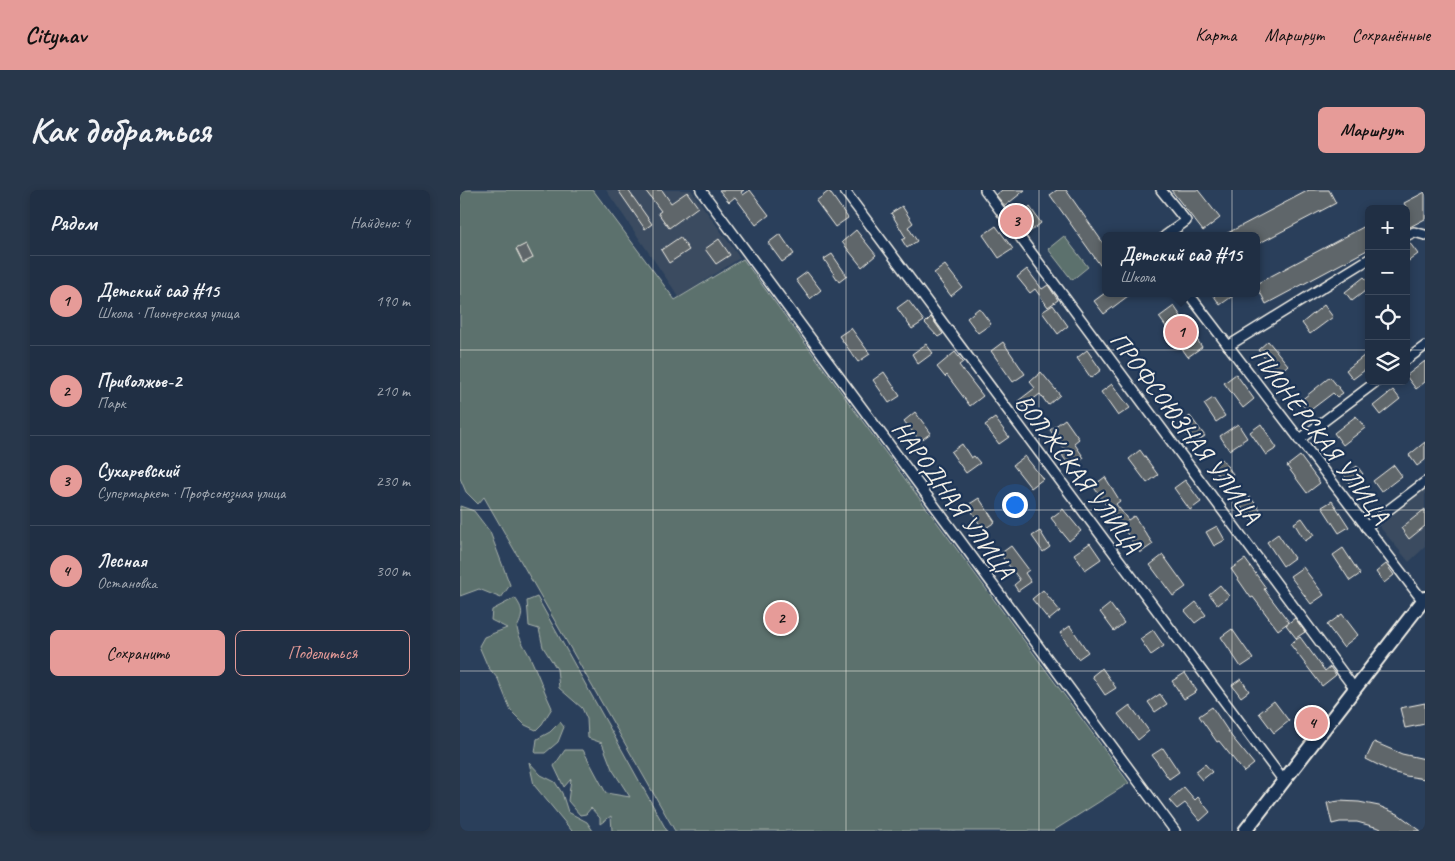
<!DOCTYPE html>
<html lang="ru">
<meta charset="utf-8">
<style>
:root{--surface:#202f44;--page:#28374b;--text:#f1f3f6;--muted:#a2a9b2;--line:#3d4a5d;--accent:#e69b98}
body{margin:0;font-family:Caveat,sans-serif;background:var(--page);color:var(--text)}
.controls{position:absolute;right:15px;top:15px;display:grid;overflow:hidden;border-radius:8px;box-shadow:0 2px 8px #0003}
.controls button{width:45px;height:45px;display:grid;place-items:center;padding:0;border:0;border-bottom:1px solid var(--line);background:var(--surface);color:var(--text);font:25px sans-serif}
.you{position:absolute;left:554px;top:314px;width:18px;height:18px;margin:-12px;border:4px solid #fff;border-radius:50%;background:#1a73e8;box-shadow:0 0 0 8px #1a73e833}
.badge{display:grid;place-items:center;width:32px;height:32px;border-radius:50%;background:var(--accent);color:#111;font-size:16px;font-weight:700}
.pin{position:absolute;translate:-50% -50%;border:2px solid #fff;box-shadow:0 1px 5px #0006}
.popup{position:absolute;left:642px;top:42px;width:158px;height:65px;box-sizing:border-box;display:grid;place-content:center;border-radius:8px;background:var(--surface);filter:drop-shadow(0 1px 4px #0005);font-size:16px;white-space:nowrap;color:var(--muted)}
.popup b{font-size:19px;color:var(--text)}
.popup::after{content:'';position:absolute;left:50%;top:100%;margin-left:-10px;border:10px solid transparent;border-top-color:var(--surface)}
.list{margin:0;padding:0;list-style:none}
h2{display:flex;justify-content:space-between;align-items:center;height:65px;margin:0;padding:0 20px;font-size:21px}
h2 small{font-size:16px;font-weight:400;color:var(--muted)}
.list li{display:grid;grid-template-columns:32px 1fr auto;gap:15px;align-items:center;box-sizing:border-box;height:90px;padding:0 20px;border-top:1px solid var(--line)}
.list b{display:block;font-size:19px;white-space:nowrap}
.list p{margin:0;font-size:16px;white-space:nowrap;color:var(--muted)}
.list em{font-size:16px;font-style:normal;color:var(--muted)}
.actions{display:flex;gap:10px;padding:15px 20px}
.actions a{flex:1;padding:11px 0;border:1px solid var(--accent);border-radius:8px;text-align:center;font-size:18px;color:var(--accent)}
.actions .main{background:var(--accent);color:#111}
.icon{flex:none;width:28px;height:28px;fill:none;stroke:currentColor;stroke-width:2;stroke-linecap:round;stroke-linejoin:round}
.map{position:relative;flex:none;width:965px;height:641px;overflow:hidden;border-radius:8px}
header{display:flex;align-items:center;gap:30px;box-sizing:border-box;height:70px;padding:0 25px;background:var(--accent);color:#111}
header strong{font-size:24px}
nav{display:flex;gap:28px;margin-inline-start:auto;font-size:18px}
.intro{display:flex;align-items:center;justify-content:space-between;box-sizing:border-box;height:120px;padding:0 30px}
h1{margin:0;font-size:35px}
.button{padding:12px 22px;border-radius:8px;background:var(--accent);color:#111;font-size:18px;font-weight:700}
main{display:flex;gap:30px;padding:0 30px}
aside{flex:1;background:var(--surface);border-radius:8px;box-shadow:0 2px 8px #0003}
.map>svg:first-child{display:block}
.built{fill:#3a4b60}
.green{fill:#5b716d;stroke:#a8b1aa}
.building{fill:#5f666b;stroke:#f4f1e8}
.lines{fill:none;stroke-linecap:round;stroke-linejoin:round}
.street-casing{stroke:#f4f1e8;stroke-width:12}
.secondary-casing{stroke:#f4f1e8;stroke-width:16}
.street{stroke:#1d3557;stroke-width:9}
.secondary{stroke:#1d3557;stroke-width:12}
.grid{fill:none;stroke:#f4f1e8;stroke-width:1;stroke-opacity:0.55}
.labels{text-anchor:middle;stroke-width:4.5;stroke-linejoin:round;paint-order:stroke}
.street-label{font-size:25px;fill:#f4f1e8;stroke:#1d3557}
</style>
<header>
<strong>Citynav</strong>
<nav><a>Карта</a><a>Маршрут</a><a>Сохранённые</a></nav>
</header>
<div class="intro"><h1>Как добраться</h1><a class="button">Маршрут</a></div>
<main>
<aside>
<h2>Рядом<small>Найдено: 4</small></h2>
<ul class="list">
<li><span class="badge">1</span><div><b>Детский сад #15</b><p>Школа · Пионерская улица</p></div><em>190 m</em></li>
<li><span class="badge">2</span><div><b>Приволжье-2</b><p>Парк</p></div><em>210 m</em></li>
<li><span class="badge">3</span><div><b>Сухаревский</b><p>Супермаркет · Профсоюзная улица</p></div><em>230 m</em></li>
<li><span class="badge">4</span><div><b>Лесная</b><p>Остановка</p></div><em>300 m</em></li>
</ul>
<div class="actions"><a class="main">Сохранить</a><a>Поделиться</a></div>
</aside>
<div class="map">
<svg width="965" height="641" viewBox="0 0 965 641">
<rect width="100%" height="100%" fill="#2a3f5b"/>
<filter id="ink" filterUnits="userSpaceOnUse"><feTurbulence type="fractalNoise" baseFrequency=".02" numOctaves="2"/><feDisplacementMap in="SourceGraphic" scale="10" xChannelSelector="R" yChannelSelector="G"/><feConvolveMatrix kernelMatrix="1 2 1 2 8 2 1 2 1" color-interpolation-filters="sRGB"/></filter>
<g filter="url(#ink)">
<g class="built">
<path d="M146 0H231L280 68 219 107Z"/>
<path d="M965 298V357L949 372 919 336Z"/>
</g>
<g class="green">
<path d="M0 0H133L215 110 283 69 669 593 593 641H215L24 307 18 314 6 302 0 288Z"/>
<path d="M604 46 628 77 612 90 588 59Z"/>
<path d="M0 316 14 321 30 342 50 395 41 408 19 399 0 406Z"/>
<path d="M77 407 207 641H152L151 626 140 634V628L131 618 126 624 120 625 108 611 111 589 104 597 94 576 105 560H123L146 603 170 607 152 579 142 553 128 548 127 529 122 518 99 498 97 479 83 457 79 439 69 436 67 411Z"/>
<path d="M55 408C64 420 63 425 57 438 59 449 65 457 70 467 78 484 84 501 92 518L82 534 76 540 65 535 51 521 38 489 28 477 19 456 24 447 47 438 31 430 32 420Z"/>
<path d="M100 532 104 537 98 552 85 563H75L77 549 90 542Z"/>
<path d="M69 572 81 585 95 592 102 603 108 622 127 632 133 641H112L74 595Z"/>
</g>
<g class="building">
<path d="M158 0H168L192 34 185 39Z"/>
<path d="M185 0H202L211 13 227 2 238 17 209 38 198 23 201 21Z"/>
<path d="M259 0H284L281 2 283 5 290 0 309 25 296 35 275 7 269 12Z"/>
<path d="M542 0H565L545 16 536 5Z"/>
<path d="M597 0H606L646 57V71L640 75 590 5Z"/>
<path d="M711 0H738L760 28 743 41Z"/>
<path d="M849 0H869L876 13 796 55V46H762Z"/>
<path d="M369 1 388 28 375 37 356 11Z"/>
<path d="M965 2V29L946 39V17L944 13Z"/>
<path d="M442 16 453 33 448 37 457 51 447 58 442 50 446 48 431 23Z"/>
<path d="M570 17 581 33 566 45 554 29Z"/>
<path d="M909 34V59L806 114 796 94Z"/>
<path d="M536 36 553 59 539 68 523 45Z"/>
<path d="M396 40 416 65 402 77 382 52Z"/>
<path d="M320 44 334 64 322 72 308 53Z"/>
<path d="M220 47 229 60 209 73 201 60Z"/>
<path d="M259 49 270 65 256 74 245 59Z"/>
<path d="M946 52H949L958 64 946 73Z"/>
<path d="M66 54 73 68 63 73 56 59Z"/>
<path d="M372 64 387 86 379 92 364 69Z"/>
<path d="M485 75 502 97 491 106 474 83Z"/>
<path d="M567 79 582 99 588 95 598 110 588 117 575 99 570 103 557 87Z"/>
<path d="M347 82 361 100 350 109 336 90Z"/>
<path d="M904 87 909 92V98L892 111 885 102Z"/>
<path d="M645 103H672L644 124 634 111Z"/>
<path d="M752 103H777L760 115Z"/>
<path d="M448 110 464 131 452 139 437 118Z"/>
<path d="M593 115 608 136 598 144 582 122Z"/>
<path d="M864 115 873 127 850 144 842 133Z"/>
<path d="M714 116 742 157 728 167 699 127Z"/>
<path d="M519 118 531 134 518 143 507 128Z"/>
<path d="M471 127 483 144 478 147 465 133Z"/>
<path d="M391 138 410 164 398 172 379 146Z"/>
<path d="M808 151 828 175 818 184 798 160Z"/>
<path d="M543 152 565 184 553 192 531 161Z"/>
<path d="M466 154 473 163 458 174 452 164Z"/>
<path d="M627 160 641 180 631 188 617 168Z"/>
<path d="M495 162 503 172 499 175 523 206 510 216 487 185 485 187 477 177Z"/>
<path d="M905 165 909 169V177L893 189 886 180Z"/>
<path d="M965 171V192L956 199 946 186Z"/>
<path d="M424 182 440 206 429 213 413 190Z"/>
<path d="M581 182 600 205 588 215 580 204 563 217 558 211 575 198 570 192Z"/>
<path d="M776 184 794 209 783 218 764 193Z"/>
<path d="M870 187 883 203 877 207 873 203 848 222 840 211Z"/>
<path d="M652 194 670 218 658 226 641 202Z"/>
<path d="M933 200 940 209 920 225 913 216Z"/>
<path d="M753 208 765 226 756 232 744 214Z"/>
<path d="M455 222 471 243 460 251 444 231Z"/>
<path d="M730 226 745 246 733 254 719 234Z"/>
<path d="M896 226 905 238 883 255 874 243Z"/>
<path d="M535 228 549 247 539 254 525 235Z"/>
<path d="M605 229 619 249 614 253 624 268 610 277 602 265 606 262 590 240Z"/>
<path d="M778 234 787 248 769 260 760 246Z"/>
<path d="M801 234 817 258 806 265 790 242Z"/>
<path d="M965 252V270L957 276 949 265Z"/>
<path d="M502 254 511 268 514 266 520 273 506 283 491 262Z"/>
<path d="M680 260 698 285 687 293 669 269Z"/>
<path d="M565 266 583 289 571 298 553 275Z"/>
<path d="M840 266 860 293 847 303 827 276Z"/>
<path d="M762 269 773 284 763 291 751 276Z"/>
<path d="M934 275 942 286 921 302 913 291Z"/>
<path d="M897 276 903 284 889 293 884 285Z"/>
<path d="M645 287 660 311 656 314 668 330 674 326 693 354 680 363 660 333 657 335 649 323 651 322 633 296Z"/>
<path d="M725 290 741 312 730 320 714 298Z"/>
<path d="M790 307 802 322 791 330 780 315Z"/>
<path d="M519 308 535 332 523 340 508 315Z"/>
<path d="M872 311 889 337 879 343 862 317Z"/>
<path d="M603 319 621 341 609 351 591 328Z"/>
<path d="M965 319V336L949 349 941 338Z"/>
<path d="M842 328 854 345 845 351 834 333Z"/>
<path d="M757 336 765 350 754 356 746 342Z"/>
<path d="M580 341 590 357 583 362 572 346Z"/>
<path d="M818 344 834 368 823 376 807 352Z"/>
<path d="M630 353 641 369 625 380 614 364Z"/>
<path d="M551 356 569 380 565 383 571 392 558 401 554 395 560 390 540 364Z"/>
<path d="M883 358 900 384 890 391 873 365Z"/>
<path d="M703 365 726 397 713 406 690 375Z"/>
<path d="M785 369 806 398 804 399 829 432 818 440 793 407 791 408 771 379Z"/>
<path d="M926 374 934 385 924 393 916 382Z"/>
<path d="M843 377 864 405 851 414 830 386Z"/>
<path d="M760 395 769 406 758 415 749 404Z"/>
<path d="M583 400 600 421 589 430 572 409Z"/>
<path d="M736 412 746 425 735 433 725 421Z"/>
<path d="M650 414 664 433 654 441 640 422Z"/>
<path d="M882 424 898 445 883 457 867 435Z"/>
<path d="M835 428 845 442 836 448 826 435Z"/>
<path d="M610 436 628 462 618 469 600 443Z"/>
<path d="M772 439 793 469 781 477 761 447Z"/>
<path d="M693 440 704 456 691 465 680 449Z"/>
<path d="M840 447 865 481 870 477 876 485 862 496 830 454Z"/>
<path d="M642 478 656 498 645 505 632 486Z"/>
<path d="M725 483 737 501 724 509 712 491Z"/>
<path d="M781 489 789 501 781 507 772 495Z"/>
<path d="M700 504 707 514 695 522 688 512Z"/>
<path d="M814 511 829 531 814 543 799 523Z"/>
<path d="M965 513V534L945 538 940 518Z"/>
<path d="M670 515 689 541 678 550 658 524Z"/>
<path d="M752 517 772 547 794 574 784 582 759 551 757 552 739 526Z"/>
<path d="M914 552 942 564 965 569V589L946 586 932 582 906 569Z"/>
<path d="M703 558 719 582 709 589 692 565Z"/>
<path d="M745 574 752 582 742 590 735 582Z"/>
<path d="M724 597 735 610 738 607 750 622 740 631 725 613 717 619 709 610Z"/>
<path d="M879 611 899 612 919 616 938 624 961 641H925L919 638 897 632H880L872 634 867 613Z"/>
</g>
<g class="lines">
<defs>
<g id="street">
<path d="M241 0 715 641"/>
<path d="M384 0 823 590"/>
<path d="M525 0 894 498"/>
<path d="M701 0 726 31 705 46"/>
<path d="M946 46 954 42 965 45"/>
<path d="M728 103 963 411"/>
<path d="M768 156 909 69"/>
<path d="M946 170 965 156"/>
<path d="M839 250 917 191"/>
<path d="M906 337 965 292"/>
</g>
<path id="secondary" d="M785 641 965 408"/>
</defs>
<use href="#street" class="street-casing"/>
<use href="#secondary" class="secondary-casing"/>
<use href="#street" class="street"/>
<use href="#secondary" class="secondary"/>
</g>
</g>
<path class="grid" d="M193 0V641M386 0V641M579 0V641M772 0V641M0 160H909M946 160H965M0 320H965M0 481H965"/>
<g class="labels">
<g class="street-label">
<text transform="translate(726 237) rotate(53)" y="9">ПРОФСОЮЗНАЯ УЛИЦА</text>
<text transform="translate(861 245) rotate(53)" y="9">ПИОНЕРСКАЯ УЛИЦА</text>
<text transform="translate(619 283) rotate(53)" y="9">ВОЛЖСКАЯ УЛИЦА</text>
<text transform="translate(494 309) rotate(54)" y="9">НАРОДНАЯ УЛИЦА</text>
</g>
</g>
</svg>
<div class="controls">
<button>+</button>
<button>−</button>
<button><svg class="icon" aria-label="locate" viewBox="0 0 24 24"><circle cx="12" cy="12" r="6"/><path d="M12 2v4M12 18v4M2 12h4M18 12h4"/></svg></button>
<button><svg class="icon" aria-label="layers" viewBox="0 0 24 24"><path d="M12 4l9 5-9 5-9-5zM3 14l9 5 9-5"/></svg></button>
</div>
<div class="you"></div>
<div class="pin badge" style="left:721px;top:142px">1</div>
<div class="popup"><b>Детский сад #15</b>Школа</div>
<div class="pin badge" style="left:321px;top:428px">2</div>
<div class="pin badge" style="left:556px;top:31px">3</div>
<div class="pin badge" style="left:852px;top:533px">4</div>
</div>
</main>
